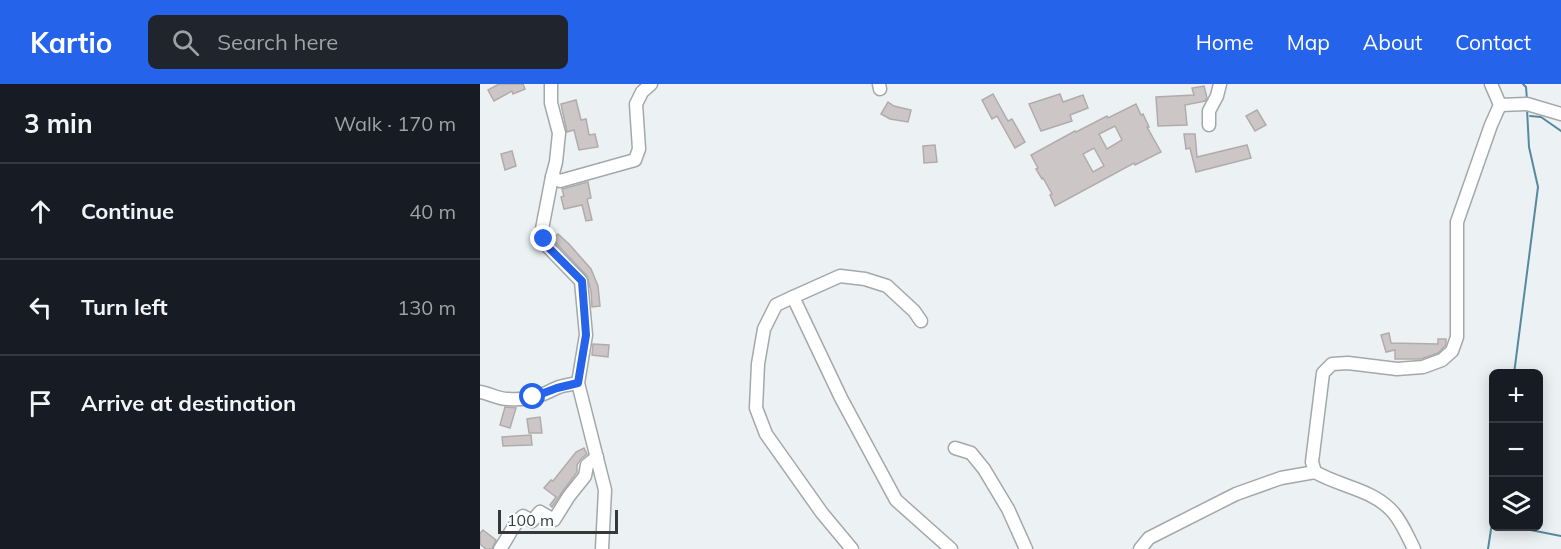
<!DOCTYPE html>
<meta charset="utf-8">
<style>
:root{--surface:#171b24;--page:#20242c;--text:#f1f3f6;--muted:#9ea1a6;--line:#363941;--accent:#2563eb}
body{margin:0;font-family:Mulish,sans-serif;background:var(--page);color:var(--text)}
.controls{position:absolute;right:18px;bottom:18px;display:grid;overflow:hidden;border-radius:9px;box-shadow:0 3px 15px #0003}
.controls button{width:54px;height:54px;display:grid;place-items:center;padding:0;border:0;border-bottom:2px solid var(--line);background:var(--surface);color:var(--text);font:30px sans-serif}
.scale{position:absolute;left:18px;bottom:15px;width:120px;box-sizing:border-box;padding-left:6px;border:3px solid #373939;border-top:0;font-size:16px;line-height:21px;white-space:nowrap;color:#373939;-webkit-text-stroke:4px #fbfeff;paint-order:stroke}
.stop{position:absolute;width:18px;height:18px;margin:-14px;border:4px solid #2563eb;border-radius:50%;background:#fff}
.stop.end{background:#2563eb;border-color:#fff;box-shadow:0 2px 6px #0008}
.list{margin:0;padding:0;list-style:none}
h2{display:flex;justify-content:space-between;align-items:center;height:78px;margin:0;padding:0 24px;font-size:26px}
h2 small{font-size:20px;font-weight:400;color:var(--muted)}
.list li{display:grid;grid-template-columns:39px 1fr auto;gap:18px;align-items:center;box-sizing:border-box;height:96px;padding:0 24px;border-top:2px solid var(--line)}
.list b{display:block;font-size:22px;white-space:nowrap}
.list em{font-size:20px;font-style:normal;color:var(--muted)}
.icon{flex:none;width:33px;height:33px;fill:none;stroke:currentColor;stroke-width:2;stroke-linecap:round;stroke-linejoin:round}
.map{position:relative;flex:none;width:1081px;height:465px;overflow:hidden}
header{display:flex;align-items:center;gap:36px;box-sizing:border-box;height:84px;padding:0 30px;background:var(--accent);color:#fff}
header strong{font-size:28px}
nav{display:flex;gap:33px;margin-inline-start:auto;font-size:21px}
.search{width:420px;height:54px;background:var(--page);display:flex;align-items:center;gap:15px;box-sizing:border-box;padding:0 21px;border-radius:9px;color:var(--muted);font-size:22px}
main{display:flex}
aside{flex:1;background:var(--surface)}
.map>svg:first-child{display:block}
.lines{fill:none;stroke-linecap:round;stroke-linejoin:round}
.stream{stroke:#56899e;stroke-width:2}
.building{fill:#ccc7c6;stroke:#b1acab;stroke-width:1.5;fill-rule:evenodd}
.minor-casing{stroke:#a3a8aa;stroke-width:15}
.minor{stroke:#fff;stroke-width:12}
.route{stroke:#2563eb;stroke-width:8}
</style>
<header>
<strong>Kartio</strong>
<div class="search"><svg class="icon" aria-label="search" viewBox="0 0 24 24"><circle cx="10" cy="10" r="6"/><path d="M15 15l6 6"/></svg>Search here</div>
<nav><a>Home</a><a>Map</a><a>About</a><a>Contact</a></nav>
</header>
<main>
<aside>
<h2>3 min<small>Walk · 170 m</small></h2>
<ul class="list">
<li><svg class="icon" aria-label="ahead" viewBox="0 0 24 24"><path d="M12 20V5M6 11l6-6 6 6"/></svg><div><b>Continue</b></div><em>40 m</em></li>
<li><svg class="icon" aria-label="left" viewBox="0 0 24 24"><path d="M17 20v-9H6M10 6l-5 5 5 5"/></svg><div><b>Turn left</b></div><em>130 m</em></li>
<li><svg class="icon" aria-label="arrive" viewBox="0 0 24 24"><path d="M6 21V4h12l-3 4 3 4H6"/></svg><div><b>Arrive at destination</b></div></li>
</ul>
</aside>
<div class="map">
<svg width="1081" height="465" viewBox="0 0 1081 465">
<rect width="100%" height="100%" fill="#ecf1f3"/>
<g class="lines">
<g class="stream">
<path d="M1043 0 1046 3 1047 16"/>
<path d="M1050 32 1061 33 1081 47"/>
<path d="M1034 290 1058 103 1049 63 1047 25"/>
<path d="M1030 442 1081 452"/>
<path d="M1008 465 1014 426"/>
</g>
</g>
<g class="building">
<path d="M19 0H43L45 5 33 10 32 7 14 17 8 6Z"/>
<path d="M724 2 727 14 725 17 705 21 707 41 678 42 676 13 714 11 712 4Z"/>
<path d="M513 10 528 37 532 35 545 58 535 64 517 32 512 35 502 16Z"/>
<path d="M580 10 583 18 603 11 608 24 590 31 592 37 561 47 549 20Z"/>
<path d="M96 16 101 36 106 35 109 51 115 50 118 63 99 66 94 46 87 48 81 20Z"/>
<path d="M408 18 414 22 431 26 428 38 410 35 401 30Z"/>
<path d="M656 20 661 31 663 30 669 43H667L681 68 655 81 654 79 575 122 570 111 572 110 563 94 562 95 556 85 558 84 551 71 595 47 596 48 627 32 628 34ZM635 42 642 56 627 65 619 50ZM614 64 624 82 613 88 603 70Z"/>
<path d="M777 26 786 41 775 47 766 32Z"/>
<path d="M704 50H715L717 73 767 61 771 74 716 88 710 64 706 65Z"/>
<path d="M455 61 457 78 444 79 443 62Z"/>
<path d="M32 67 36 82 25 86 21 70Z"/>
<path d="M108 98 111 114 107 115 112 136 106 137 102 121 84 125 81 113 84 112 82 105Z"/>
<path d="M78 150 89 160 111 185 118 202 120 222 112 223 111 207 107 192 75 158 73 155Z"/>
<path d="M909 249 911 259 958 260V255H966V259L965 262 958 269 941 275H915V266L906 268 901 251Z"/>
<path d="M113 260 129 261 128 273 112 271Z"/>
<path d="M25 323 36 324 30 344 20 341Z"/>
<path d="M60 333 62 349H49L47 335Z"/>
<path d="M51 351 52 361 23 362 22 353Z"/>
<path d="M104 364 107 370 101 375 97 381V388L83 407 72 423 70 421 76 413 64 404 71 396 73 397 96 368Z"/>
<path d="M3 446 16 456 12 465H6L0 460V449Z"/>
</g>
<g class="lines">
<defs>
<g id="minor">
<path d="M71 0V19L79 49 76 78 72 93 62 145 64 155 68 163 101 197 106 251 98 299 125 406 122 465"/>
<path d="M399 0 400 5"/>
<path d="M1020 21 1047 20 1081 30"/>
<path d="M729 41V27L737 12 740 0"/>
<path d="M72 93 80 97 155 76 159 65 156 20 162 8 171 0"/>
<path d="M313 213 360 192 385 195 407 202 434 227 441 237"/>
<path d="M0 308C9 309 17 315 28 315 40 316 54 314 66 309 70 307 74 305 79 303 85 301 92 300 98 299"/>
<path d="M475 364 491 369 504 385 528 425 546 465"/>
<path d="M20 465C28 454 33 440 43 432L52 437 60 428 74 436 89 412 105 392 107 381 117 373"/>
<path d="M372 465 342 429 286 350 276 324 278 280 284 245 296 221 313 213 361 314 416 416 471 465"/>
<path d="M660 465 669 454 756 410 801 394 835 388"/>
<path d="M934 465C928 453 920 434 910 425 890 405 859 402 835 388L832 378 843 289 852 280 868 279 917 285 943 283 962 276 972 267 977 253V138L1011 41 1020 21 1011 0"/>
</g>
</defs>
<use href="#minor" class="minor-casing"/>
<use href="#minor" class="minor"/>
</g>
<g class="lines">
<path class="route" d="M53 313 77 304 98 299 106 251 102 197 68 163 64 155"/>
</g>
</svg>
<div class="controls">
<button>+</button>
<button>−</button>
<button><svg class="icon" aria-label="layers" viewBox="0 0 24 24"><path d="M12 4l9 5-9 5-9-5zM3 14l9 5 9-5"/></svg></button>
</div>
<div class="scale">100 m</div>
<div class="stop" style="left:53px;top:313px"></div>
<div class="stop end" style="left:64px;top:155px"></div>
</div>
</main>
